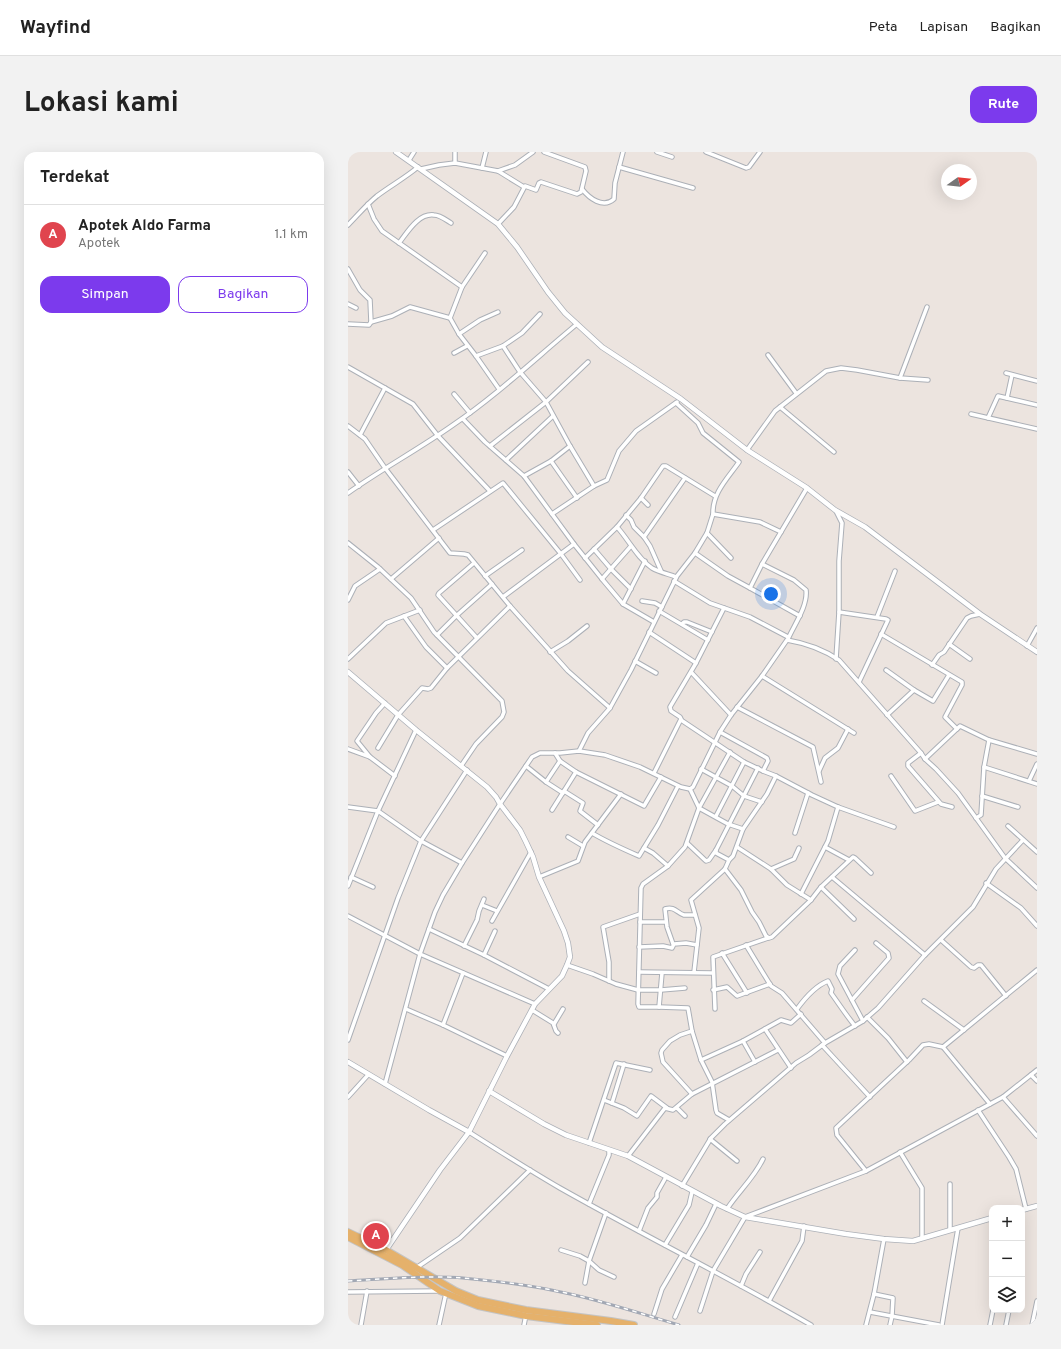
<!DOCTYPE html>
<html lang="id">
<meta charset="utf-8">
<style>
:root{--surface:#fff;--page:#f2f2f2;--text:#222;--muted:#767676;--line:#e0e0e0;--accent:#7c3aed}
body{margin:0;font-family:Overpass,sans-serif;background:var(--page);color:var(--text)}
.controls{position:absolute;right:12px;bottom:12px;display:grid;overflow:hidden;border-radius:8px;box-shadow:0 4px 16px #0002}
.controls button{width:36px;height:36px;display:grid;place-items:center;padding:0;border:0;border-bottom:1px solid var(--line);background:var(--surface);color:var(--text);font:20px sans-serif}
.compass{position:absolute;left:593px;top:12px;width:36px;height:36px;border-radius:50%;background:var(--surface);box-shadow:0 4px 16px #0002;rotate:75deg}
.you{position:absolute;left:423px;top:442px;width:14px;height:14px;margin:-10px;border:3px solid #fff;border-radius:50%;background:#1a73e8;box-shadow:0 0 0 6px #1a73e833}
.badge{display:grid;place-items:center;width:26px;height:26px;border-radius:50%;background:var(--accent);color:#fff;font-size:13px;font-weight:700}
.pin{position:absolute;translate:-50% -50%;border:2px solid #fff;box-shadow:0 1px 4px #0006}
.list{margin:0;padding:0;list-style:none}
h2{display:flex;justify-content:space-between;align-items:center;height:52px;margin:0;padding:0 16px;font-size:17px}
h2 small{font-size:13px;font-weight:400;color:var(--muted)}
.list li{display:grid;grid-template-columns:26px 1fr auto;gap:12px;align-items:center;box-sizing:border-box;height:60px;padding:0 16px;border-top:1px solid var(--line)}
.list b{display:block;font-size:15px;white-space:nowrap}
.list p{margin:0;font-size:13px;white-space:nowrap;color:var(--muted)}
.list em{font-size:13px;font-style:normal;color:var(--muted)}
.actions{display:flex;gap:8px;padding:12px 16px}
.actions a{flex:1;padding:9px 0;border:1px solid var(--accent);border-radius:12px;text-align:center;font-size:14px;color:var(--accent)}
.actions .main{background:var(--accent);color:#fff}
.icon{flex:none;width:22px;height:22px;fill:none;stroke:currentColor;stroke-width:2;stroke-linecap:round;stroke-linejoin:round}
.map{position:relative;flex:none;width:689px;height:1173px;overflow:hidden;border-radius:12px}
header{display:flex;align-items:center;gap:24px;box-sizing:border-box;height:56px;padding:0 20px;background:var(--surface);border-bottom:1px solid var(--line)}
header strong{font-size:19px}
nav{display:flex;gap:22px;margin-inline-start:auto;font-size:14px}
.intro{display:flex;align-items:center;justify-content:space-between;box-sizing:border-box;height:96px;padding:0 24px}
h1{margin:0;font-size:28px}
.button{padding:10px 18px;border-radius:12px;background:var(--accent);color:#fff;font-size:14px;font-weight:700}
main{display:flex;gap:24px;padding:0 24px}
aside{flex:1;background:var(--surface);border-radius:12px;box-shadow:0 4px 16px #0002}
.map>svg:first-child{display:block}
.lines{fill:none;stroke-linecap:round;stroke-linejoin:round}
.minor-casing{stroke:#acb0b7;stroke-width:5.5}
.tertiary-casing{stroke:#acb0b7;stroke-width:6}
.primary-casing{stroke:#c4c4c4;stroke-width:8}
.minor{stroke:#fff;stroke-width:3.5}
.tertiary{stroke:#fff;stroke-width:4.5}
.primary{stroke:#e5b16b;stroke-width:6}
.rail-casing{stroke:#a2a8b4;stroke-width:3}
.rail{stroke:#fff;stroke-width:1.5;stroke-dasharray:4.5;stroke-linecap:butt}
</style>
<header>
<strong>Wayfind</strong>
<nav><a>Peta</a><a>Lapisan</a><a>Bagikan</a></nav>
</header>
<div class="intro"><h1>Lokasi kami</h1><a class="button">Rute</a></div>
<main>
<aside>
<h2>Terdekat<small></small></h2>
<ul class="list">
<li><span class="badge" style="background:#e0444e">A</span><div><b>Apotek Aldo Farma</b><p>Apotek</p></div><em>1.1 km</em></li>
</ul>
<div class="actions"><a class="main">Simpan</a><a>Bagikan</a></div>
</aside>
<div class="map">
<svg width="689" height="1173" viewBox="0 0 689 1173">
<rect width="100%" height="100%" fill="#ece4df"/>
<g class="lines">
<defs>
<g id="minor">
<path d="M309 0 324 5"/>
<path d="M358 0 398 16 401 15 412 0"/>
<path d="M61 8 66 0"/>
<path d="M107 11V0"/>
<path d="M271 15 345 36"/>
<path d="M134 16 138 0"/>
<path d="M73 17 91 13 107 11 150 19 167 13 185 0"/>
<path d="M150 19 176 35"/>
<path d="M234 37C241 46 255 57 266 47L267 31 275 0"/>
<path d="M20 52 26 67 34 79 114 135"/>
<path d="M150 72 166 55 177 34 188 38 191 31 193 30 229 42 233 40 238 19 237 15 196 0"/>
<path d="M0 73C10 63 18 53 29 44 42 34 57 26 70 15"/>
<path d="M51 91C59 81 70 61 86 63 92 63 98 68 103 71"/>
<path d="M137 101 114 135 102 166 111 182 128 204 151 237"/>
<path d="M0 117 12 138 22 148 23 170 21 173 0 172"/>
<path d="M0 152 8 156"/>
<path d="M23 170 44 164 62 155 102 166"/>
<path d="M111 182 132 168 150 160"/>
<path d="M155 194 172 220 198 250 222 294 246 334"/>
<path d="M106 201 119 194"/>
<path d="M420 203 448 241"/>
<path d="M128 204 155 194 174 181 192 162"/>
<path d="M0 215 65 252 90 284 142 339"/>
<path d="M658 221 689 229"/>
<path d="M552 226 579 155"/>
<path d="M106 242 122 261"/>
<path d="M659 246 664 223"/>
<path d="M328 251 350 271 355 281 391 310C380 326 364 341 365 362L412 370 433 380"/>
<path d="M432 255 486 300"/>
<path d="M623 262 689 277"/>
<path d="M640 266 650 244 689 253"/>
<path d="M115 267 137 290 176 324 226 392 254 427 275 452 306 470"/>
<path d="M0 274 17 287 37 316 102 401 116 402 120 403 162 454 220 519 262 556"/>
<path d="M12 283 37 236"/>
<path d="M142 294 198 250 240 210"/>
<path d="M399 298 427 259 478 219 493 216 509 218 552 226 580 228"/>
<path d="M158 308 205 264"/>
<path d="M203 309 229 346"/>
<path d="M0 320 11 334"/>
<path d="M176 324 203 309 222 294"/>
<path d="M0 341C34 317 71 297 105 273 149 243 188 206 229 172"/>
<path d="M293 346 300 353"/>
<path d="M204 362 246 334 259 328 271 299 288 279 329 250"/>
<path d="M278 363 283 368 286 375 296 385"/>
<path d="M269 375C281 388 289 406 304 416 311 420 320 422 328 425"/>
<path d="M85 378 155 331 213 402 232 428"/>
<path d="M359 381 383 406"/>
<path d="M0 391 30 415 63 446 86 480 154 549 156 560 154 565 128 592 113 614"/>
<path d="M246 397 263 417 283 437"/>
<path d="M347 401 380 424 402 436"/>
<path d="M237 406 269 375 293 346 315 314H318L367 344"/>
<path d="M126 411 91 441 90 443 129 486"/>
<path d="M414 412 446 428 458 438C460 454 446 473 440 487"/>
<path d="M313 419 302 394 296 385 337 326"/>
<path d="M137 424 174 398"/>
<path d="M43 427 91 386"/>
<path d="M254 427 283 394"/>
<path d="M326 429 362 451 402 465 440 485"/>
<path d="M155 445 226 392"/>
<path d="M0 448 7 434 32 417"/>
<path d="M294 449 307 451 314 455"/>
<path d="M275 452 297 409"/>
<path d="M311 459 360 488"/>
<path d="M491 460 538 467 540 468 511 530"/>
<path d="M56 464 78 495 99 516"/>
<path d="M452 464 402 436 414 412 459 336"/>
<path d="M529 465 547 419"/>
<path d="M334 472 336 470H339L364 480"/>
<path d="M301 480 348 511"/>
<path d="M533 482 614 530V533L597 565 609 577"/>
<path d="M89 483 108 464 144 432"/>
<path d="M601 492 622 507"/>
<path d="M679 494 689 476"/>
<path d="M202 500 220 489 239 474"/>
<path d="M0 507 38 471 72 458"/>
<path d="M488 507 491 460V409L494 371 488 359"/>
<path d="M287 509 308 521"/>
<path d="M584 513 591 503 596 500 619 466 623 464 632 462"/>
<path d="M538 518 566 538"/>
<path d="M343 520 383 563"/>
<path d="M414 524 506 581"/>
<path d="M389 555 465 595 473 630"/>
<path d="M539 563 566 538 585 549 601 523"/>
<path d="M333 568 396 610 415 619 428 624 464 643 490 655 546 675"/>
<path d="M372 580 419 606 420 609 415 619"/>
<path d="M641 588 689 602"/>
<path d="M30 596 50 563 74 536 80 537 83 536 99 516 162 454"/>
<path d="M0 597 22 605 47 624"/>
<path d="M231 599 240 581 262 556 283 518 329 424 347 401 359 381 365 362"/>
<path d="M207 601 212 609 228 620 296 654 313 625"/>
<path d="M573 601 560 611V614L593 652 604 655"/>
<path d="M22 605 9 589 28 561 37 551"/>
<path d="M577 607 612 574 641 588 636 615 633 663 628 666"/>
<path d="M178 614 198 630 212 609"/>
<path d="M636 615 689 632"/>
<path d="M353 617 384 634 396 644 414 650"/>
<path d="M471 619 477 606 490 596 500 577"/>
<path d="M306 621 333 567 332 565 323 559 322 555 348 511 376 456"/>
<path d="M543 624 567 659 590 650"/>
<path d="M681 629 689 612"/>
<path d="M198 630 215 641"/>
<path d="M342 637 351 656 380 672 395 677"/>
<path d="M216 639 235 651 232 659 250 673"/>
<path d="M634 644 670 655"/>
<path d="M0 655 30 659 73 689 114 711"/>
<path d="M204 658 228 620"/>
<path d="M368 664 396 610"/>
<path d="M660 674 689 700"/>
<path d="M244 681C259 690 275 697 291 704L310 673 330 634"/>
<path d="M447 681 460 641"/>
<path d="M220 685 235 694"/>
<path d="M339 691 358 709 361 708 368 698 410 616"/>
<path d="M389 695 423 717 439 733 463 748"/>
<path d="M477 695 501 708"/>
<path d="M296 696 305 701 320 714"/>
<path d="M368 698V701L381 708"/>
<path d="M377 717 393 738 404 760 411 770 418 784 421 786 424 785 463 748 473 735 505 705 507 706 523 721"/>
<path d="M423 717 446 707 451 696"/>
<path d="M3 725 25 735"/>
<path d="M191 725 230 709 237 690 273 642"/>
<path d="M484 725 577 803"/>
<path d="M638 731 673 756 689 774"/>
<path d="M0 734 30 659 68 578"/>
<path d="M473 735 506 767"/>
<path d="M453 742 480 689 490 655"/>
<path d="M134 753 149 759"/>
<path d="M0 764 72 802 187 852"/>
<path d="M144 769 183 700"/>
<path d="M292 770H318"/>
<path d="M81 777 136 803 201 837"/>
<path d="M593 788 623 815 626 816 630 813H633L658 844"/>
<path d="M325 792 319 775 317 757C327 754 329 761 336 763 340 763 344 763 347 763"/>
<path d="M398 793 423 834 434 841 477 891"/>
<path d="M116 794 129 768 131 759 136 747"/>
<path d="M291 795 315 794 324 796 326 792 338 791 349 793"/>
<path d="M507 798 492 814 490 822 515 869"/>
<path d="M374 801 399 841"/>
<path d="M136 803 147 779"/>
<path d="M219 813 245 822 268 832 290 838H313L337 836"/>
<path d="M291 820 364 821"/>
<path d="M346 820 351 776 343 748 377 717 381 708 385 704 395 677 419 642 428 624"/>
<path d="M314 821 311 855H291L290 852 293 736 295 732 320 714 337 695 351 656 382 600"/>
<path d="M261 829V810L255 775 292 762"/>
<path d="M365 838 379 835 389 844 422 832"/>
<path d="M504 848 541 806 540 801 528 791"/>
<path d="M576 849 616 878"/>
<path d="M311 855 340 856 344 879 353 908 364 930 368 958 369 961 381 968"/>
<path d="M58 857 95 873 159 904"/>
<path d="M367 857 365 805 420 786"/>
<path d="M449 857C457 846 467 834 480 829L484 837 483 841C491 852 498 863 507 874"/>
<path d="M184 858 205 871 208 879 210 881"/>
<path d="M519 865 540 886 559 910"/>
<path d="M206 872 215 857"/>
<path d="M95 873 115 821"/>
<path d="M417 877 443 916"/>
<path d="M344 879 332 883 322 889 314 898 313 901 315 910 344 942"/>
<path d="M0 888 50 746 73 689 119 618"/>
<path d="M395 889 407 910"/>
<path d="M474 893 522 945"/>
<path d="M595 895 689 818"/>
<path d="M353 908 395 889 433 868 443 871 453 862"/>
<path d="M683 923 689 929"/>
<path d="M37 932 72 802 87 760 95 743 114 711 152 652 184 605 192 601H212L231 599 257 603 292 615 333 635 342 637 345 635 372 580 383 563 414 524 439 488C457 491 476 498 491 508L573 601 577 607 588 617 610 641 657 706 689 736"/>
<path d="M0 945 20 923"/>
<path d="M655 945 689 984"/>
<path d="M256 948 276 956 289 964 303 944 319 956"/>
<path d="M264 951 276 912"/>
<path d="M329 956 337 964"/>
<path d="M630 958 661 1005 668 1017 678 1057"/>
<path d="M121 980C151 999 181 1018 212 1036 295 1083 380 1125 463 1173"/>
<path d="M362 987 389 1009"/>
<path d="M241 991 268 911 302 918"/>
<path d="M552 1000 574 1036V1086"/>
<path d="M280 1004 317 956 325 958 344 942 430 898"/>
<path d="M518 1019 489 983 488 976 561 908 575 893 581 892 595 895 642 952"/>
<path d="M334 1034 363 986 377 972 448 911 461 903 477 891 515 869 530 856 576 804 625 755 648 717 675 688"/>
<path d="M241 1052 261 1003V998"/>
<path d="M379 1057C390 1040 406 1026 415 1007"/>
<path d="M602 1078V1032"/>
<path d="M291 1079 300 1056 309 1045V1041L318 1025"/>
<path d="M317 1093 341 1053 344 1040"/>
<path d="M213 1098 232 1104 241 1109 251 1118 266 1125"/>
<path d="M339 1105 358 1073 368 1052"/>
<path d="M68 1116 112 1086 182 1018"/>
<path d="M237 1131 241 1109 258 1061"/>
<path d="M393 1134 398 1122 412 1100"/>
<path d="M0 1140 89 1139"/>
<path d="M526 1142 545 1146 544 1164 542 1173"/>
<path d="M421 1149 454 1089 456 1074"/>
<path d="M352 1159 365 1119 397 1065 518 1019 655 945 689 918"/>
<path d="M522 1160 591 1173"/>
<path d="M306 1162 314 1137 334 1103"/>
<path d="M327 1165 350 1111"/>
<path d="M13 1173 19 1139"/>
<path d="M91 1173 98 1141"/>
<path d="M176 1173 178 1163"/>
<path d="M518 1173 526 1142 536 1087"/>
<path d="M594 1173 610 1076"/>
<path d="M642 1173 645 1158"/>
<path d="M658 1173 661 1158"/>
<path d="M684 1173 689 1149"/>
</g>
<g id="tertiary">
<path d="M48 0 150 72 169 95 200 140 217 161 254 195 333 247 399 298 459 336 487 358 517 375 632 462 689 500"/>
<path d="M0 520 68 578 139 635 148 645 152 652 172 678 178 690 185 705 191 725 216 779 220 791 222 805 219 813 214 824 187 852 159 904 121 980 92 1018 38 1098"/>
<path d="M0 910 81 958 121 980"/>
<path d="M141 939 196 972 218 983 280 1004 373 1054 397 1065 498 1082 536 1087 565 1089 644 1066"/>
<path d="M674 1058 689 1054"/>
</g>
<g id="primary">
<path d="M0 1080 38 1098 108 1139 130 1148 178 1158 263 1169 286 1173"/>
<path d="M0 1085 54 1113 92 1139 130 1154 178 1164 249 1173"/>
</g>
</defs>
<use href="#minor" class="minor-casing"/>
<use href="#tertiary" class="tertiary-casing"/>
<use href="#primary" class="primary-casing"/>
<use href="#minor" class="minor"/>
<use href="#tertiary" class="tertiary"/>
<use href="#primary" class="primary"/>
<defs>
<path id="rail" d="M0 1129C37 1127 78 1123 115 1126 146 1129 178 1132 208 1139 250 1147 290 1161 331 1173"/>
</defs>
<use href="#rail" class="rail-casing"/>
<use href="#rail" class="rail"/>
</g>
</svg>
<div class="controls">
<button>+</button>
<button>−</button>
<button><svg class="icon" aria-label="layers" viewBox="0 0 24 24"><path d="M12 4l9 5-9 5-9-5zM3 14l9 5 9-5"/></svg></button>
</div>
<svg class="compass" viewBox="-18 -18 36 36"><path d="M0-13l5 13h-10z" fill="#e53935"/><path d="M0 13l5-13h-10z" fill="#767676"/></svg>
<div class="you"></div>
<div class="pin badge" style="left:28px;top:1084px;background:#e0444e">A</div>
</div>
</main>
